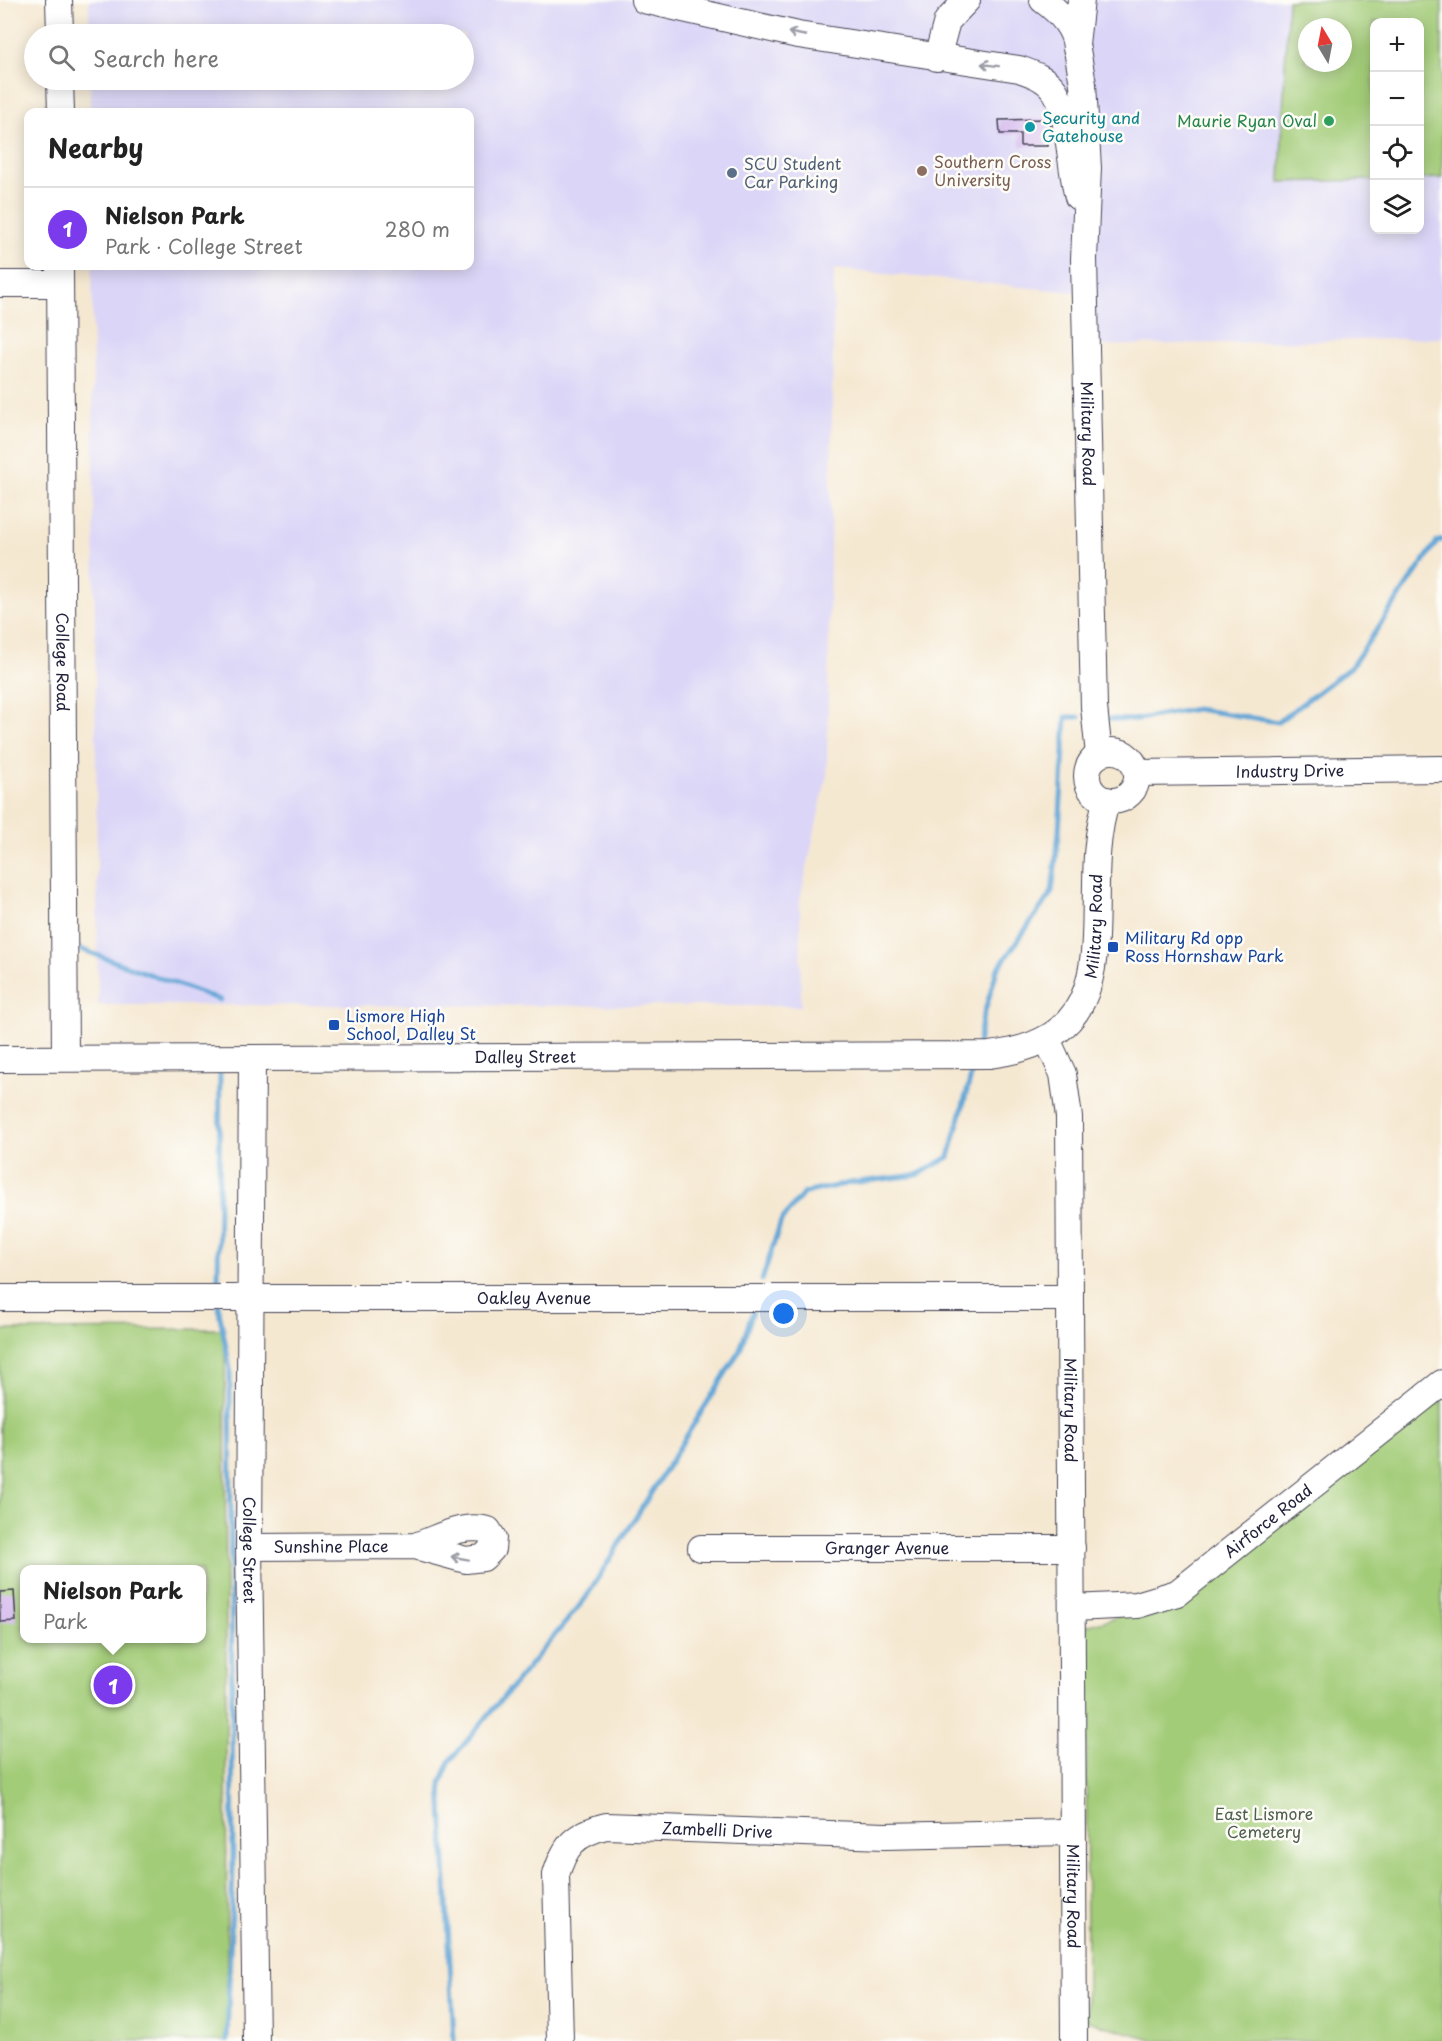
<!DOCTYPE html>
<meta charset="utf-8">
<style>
:root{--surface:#fff;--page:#f6f6f6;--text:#222;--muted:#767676;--line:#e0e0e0;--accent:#7c3aed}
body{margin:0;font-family:"Playpen Sans",sans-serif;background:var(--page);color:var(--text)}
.controls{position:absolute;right:18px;top:18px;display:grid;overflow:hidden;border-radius:12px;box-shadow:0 3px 15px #0003}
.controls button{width:54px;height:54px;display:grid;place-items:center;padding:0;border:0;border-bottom:2px solid var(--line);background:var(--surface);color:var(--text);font:30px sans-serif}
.compass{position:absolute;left:1298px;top:18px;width:54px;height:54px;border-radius:50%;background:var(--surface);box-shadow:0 3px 15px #0003;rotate:350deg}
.you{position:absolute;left:784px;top:1314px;width:21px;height:21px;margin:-15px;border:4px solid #fff;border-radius:50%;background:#1a73e8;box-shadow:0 0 0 9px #1a73e833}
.badge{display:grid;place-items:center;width:39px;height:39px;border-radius:50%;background:var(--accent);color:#fff;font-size:20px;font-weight:700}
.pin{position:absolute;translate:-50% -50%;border:3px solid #fff;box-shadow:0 2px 6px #0006}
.popup{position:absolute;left:20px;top:1565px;width:186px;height:78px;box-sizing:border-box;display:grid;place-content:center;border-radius:12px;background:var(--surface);filter:drop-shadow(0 2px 4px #0005);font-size:20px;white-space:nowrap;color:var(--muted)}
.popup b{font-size:22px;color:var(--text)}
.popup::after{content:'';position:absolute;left:50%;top:100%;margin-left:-12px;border:12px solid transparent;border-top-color:var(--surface)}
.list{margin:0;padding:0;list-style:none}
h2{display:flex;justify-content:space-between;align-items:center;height:78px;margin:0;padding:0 24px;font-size:26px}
h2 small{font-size:20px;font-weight:400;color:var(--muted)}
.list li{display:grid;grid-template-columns:39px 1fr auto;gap:18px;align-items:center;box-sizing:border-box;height:84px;padding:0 24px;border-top:2px solid var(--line)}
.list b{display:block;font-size:22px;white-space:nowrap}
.list p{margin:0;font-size:20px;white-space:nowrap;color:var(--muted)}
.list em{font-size:20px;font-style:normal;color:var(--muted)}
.icon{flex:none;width:33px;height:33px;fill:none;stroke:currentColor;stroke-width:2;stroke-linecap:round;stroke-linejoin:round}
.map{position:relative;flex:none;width:1442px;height:2041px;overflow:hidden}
.search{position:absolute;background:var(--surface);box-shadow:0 3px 15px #0003;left:24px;top:24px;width:450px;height:66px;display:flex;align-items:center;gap:15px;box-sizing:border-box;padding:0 21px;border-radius:33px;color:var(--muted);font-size:22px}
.panel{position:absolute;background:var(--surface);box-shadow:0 3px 15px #0003;left:24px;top:108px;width:450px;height:162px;border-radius:12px}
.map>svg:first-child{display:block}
.built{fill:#dbd6f7;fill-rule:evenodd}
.green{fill:#a3cc78;stroke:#62775a;stroke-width:1.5;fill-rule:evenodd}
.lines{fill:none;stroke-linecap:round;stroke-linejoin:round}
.stream{stroke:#61a5d6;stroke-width:5}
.building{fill:#d0b1ed}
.minor-casing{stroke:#424052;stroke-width:28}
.minor{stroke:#fff;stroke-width:26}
.oneway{stroke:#9c9ca7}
.leisure-dot{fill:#2e9e5b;stroke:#fdfcf7;stroke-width:2}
.culture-dot{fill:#0f9aa8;stroke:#fdfcf7;stroke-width:2}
.education-dot{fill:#8d6e63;stroke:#fdfcf7;stroke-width:2}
.service-dot{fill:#5c6f8a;stroke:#fdfcf7;stroke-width:2}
.transit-dot{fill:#1a4fb4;stroke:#fdfcf7;stroke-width:2}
.labels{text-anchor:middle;stroke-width:5;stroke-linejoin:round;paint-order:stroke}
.culture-label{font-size:16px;fill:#0d838f;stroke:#fdfcf7;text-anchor:start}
.leisure-label{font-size:16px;fill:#27864d;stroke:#fdfcf7;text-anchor:end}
.education-label{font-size:16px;fill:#785e54;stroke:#fdfcf7;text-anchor:start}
.service-label{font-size:16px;fill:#4e5e75;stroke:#fdfcf7;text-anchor:start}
.street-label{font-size:16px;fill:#22223b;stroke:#fdfcf7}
.transit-label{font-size:16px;fill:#164399;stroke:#fdfcf7;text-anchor:start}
.park-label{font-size:16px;fill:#4f5e50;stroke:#fdfcf7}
</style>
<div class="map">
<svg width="1442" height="2041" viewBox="0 0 1442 2041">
<rect width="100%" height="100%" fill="#fdfcf7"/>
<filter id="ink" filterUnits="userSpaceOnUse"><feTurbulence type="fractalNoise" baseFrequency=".0167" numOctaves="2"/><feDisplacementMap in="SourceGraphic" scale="12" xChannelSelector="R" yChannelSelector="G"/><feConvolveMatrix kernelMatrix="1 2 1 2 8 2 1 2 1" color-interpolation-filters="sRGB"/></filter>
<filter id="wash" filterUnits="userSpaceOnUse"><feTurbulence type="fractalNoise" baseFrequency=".008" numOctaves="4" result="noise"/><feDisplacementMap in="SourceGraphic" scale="24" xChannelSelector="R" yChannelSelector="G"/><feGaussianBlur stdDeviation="1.35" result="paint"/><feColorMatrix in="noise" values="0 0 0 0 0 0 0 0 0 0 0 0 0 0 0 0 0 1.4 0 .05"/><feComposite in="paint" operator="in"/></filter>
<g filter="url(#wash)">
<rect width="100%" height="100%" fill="#f5e8d1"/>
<path class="built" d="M89 0H1442V338L1086 346 1084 293 834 269 827 775 800 900 801 1006 98 1005 92 266H470V112H90V80H464V34H89ZM1374 22H1420V230H1374ZM1307 27H1343V63H1307Z"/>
<g class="green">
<path d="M1288 0H1442V178L1420 179V22H1374V180L1280 182ZM1307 27H1343V63H1307Z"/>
<path d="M225 1329 227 2041H0V1330ZM24 1570H201V1638H24Z"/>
<path d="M1442 1399V2041H1158L1087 2021 1086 1626 1180 1599Z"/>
</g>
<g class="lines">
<g class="stream">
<path d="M1110 719 1133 720 1196 709 1278 722 1351 667 1437 542 1442 540"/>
<path d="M75 947 220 1000"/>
<path d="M977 1049 982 1021 997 970 1052 892 1059 832 1066 717H1079"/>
<path d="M762 1280 781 1221 804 1193 850 1183 917 1175 949 1157 975 1061"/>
<path d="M218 1292 220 1072"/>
<path d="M218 1305 230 1369 233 1870 227 2041"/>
<path d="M454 2041 441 1783 450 1761 585 1599 740 1350 753 1311"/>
</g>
</g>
<g id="blocks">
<g class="building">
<path d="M1049 119 1053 135H1048V146H1020V134H1000L999 120Z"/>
<path d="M14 1591 16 1621 0 1622V1592Z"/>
</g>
</g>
</g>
<g filter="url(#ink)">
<use href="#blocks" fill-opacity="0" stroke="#424052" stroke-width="1.5"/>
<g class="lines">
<defs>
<g id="minor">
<path d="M59 0 60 34"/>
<path d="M644 0 798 35 1019 69C1033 74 1046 78 1055 91 1069 112 1070 169 1078 197"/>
<path d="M1043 0C1058 11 1075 28 1076 48"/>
<path id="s1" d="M1081 0 1076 44 1083 84 1088 168 1084 259 1094 707 1099 755"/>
<path d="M937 58 947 21 967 0"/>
<path d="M60 80 61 112"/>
<path id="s2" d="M60 266 65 1058"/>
<path d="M0 284H60"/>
<circle cx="1112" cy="776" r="25"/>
<path id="s3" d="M1137 773 1442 769"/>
<path id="s4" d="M1047 1039 1063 1074 1069 1117 1074 2041"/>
<path id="s5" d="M252 1058 249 1547 256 2041"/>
<path id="s6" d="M0 1059 989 1055C1144 1037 1073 900 1107 800"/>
<path id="s7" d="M0 1298H1069"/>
<path id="s8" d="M249 1547 415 1546 466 1560 483 1558 492 1549 493 1538 488 1530C462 1523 439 1538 415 1546"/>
<path id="s9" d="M701 1548H1072"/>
<path id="s10" d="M1073 1608 1137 1605 1177 1593 1442 1383"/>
<path id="s11" d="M560 2041 556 1875C565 1845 575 1834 606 1826L885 1836 1072 1832"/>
</g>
</defs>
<use href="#minor" class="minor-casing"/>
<use href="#minor" class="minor"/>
</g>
<defs><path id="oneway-shaft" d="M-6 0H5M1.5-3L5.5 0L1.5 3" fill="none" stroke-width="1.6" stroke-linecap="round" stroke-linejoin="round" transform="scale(1.5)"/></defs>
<g class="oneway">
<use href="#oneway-shaft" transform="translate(797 34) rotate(-169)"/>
<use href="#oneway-shaft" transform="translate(990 65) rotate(-173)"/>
<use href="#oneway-shaft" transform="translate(460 1558) rotate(-170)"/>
</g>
</g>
<circle class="leisure-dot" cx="1329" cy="121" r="6"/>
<circle class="culture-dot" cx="1030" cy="127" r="6"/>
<circle class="education-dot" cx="922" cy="171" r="6"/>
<circle class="service-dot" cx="732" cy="173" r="6"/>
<g class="transit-dot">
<rect x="1107" y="941" width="12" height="12" rx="3"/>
<rect x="328" y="1019" width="12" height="12" rx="3"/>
</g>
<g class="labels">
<g class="culture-label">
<text x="1042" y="124">Security and<tspan x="1042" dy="18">Gatehouse</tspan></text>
</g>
<g class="leisure-label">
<text x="1317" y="127">Maurie Ryan Oval</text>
</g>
<g class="education-label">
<text x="934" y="168">Southern Cross<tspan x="934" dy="18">University</tspan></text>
</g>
<g class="service-label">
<text x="744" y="170">SCU Student<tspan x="744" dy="18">Car Parking</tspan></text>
</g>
<g class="street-label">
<text dy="6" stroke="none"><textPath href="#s1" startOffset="435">Military Road</textPath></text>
<text dy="6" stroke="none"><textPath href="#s2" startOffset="396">College Road</textPath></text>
<text dy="6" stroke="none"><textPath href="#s3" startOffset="153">Industry Drive</textPath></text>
<text dy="6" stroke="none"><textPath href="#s6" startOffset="1178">Military Road</textPath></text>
<text dy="6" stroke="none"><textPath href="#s6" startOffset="525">Dalley Street</textPath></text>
<text dy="6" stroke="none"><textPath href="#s7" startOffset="534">Oakley Avenue</textPath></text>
<text dy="6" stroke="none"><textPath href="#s4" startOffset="375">Military Road</textPath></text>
<text dy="6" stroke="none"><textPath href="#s10" startOffset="222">Airforce Road</textPath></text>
<text dy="6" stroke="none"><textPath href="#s8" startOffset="82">Sunshine Place</textPath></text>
<text dy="6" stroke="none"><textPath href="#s9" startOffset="186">Granger Avenue</textPath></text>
<text dy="6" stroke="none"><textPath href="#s5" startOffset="492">College Street</textPath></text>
<text dy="6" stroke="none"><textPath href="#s11" startOffset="352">Zambelli Drive</textPath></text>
<text dy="6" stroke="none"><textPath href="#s4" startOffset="861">Military Road</textPath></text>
</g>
<g class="transit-label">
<text x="1125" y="944">Military Rd opp<tspan x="1125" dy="18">Ross Hornshaw Park</tspan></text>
<text x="346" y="1022">Lismore High<tspan x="346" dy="18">School, Dalley St</tspan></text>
</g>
<g class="park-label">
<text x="1264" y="1820">East Lismore<tspan x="1264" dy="18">Cemetery</tspan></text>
</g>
</g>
</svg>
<div class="controls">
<button>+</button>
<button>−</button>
<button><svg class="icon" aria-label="locate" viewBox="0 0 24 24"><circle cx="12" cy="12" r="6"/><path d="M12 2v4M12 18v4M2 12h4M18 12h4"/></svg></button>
<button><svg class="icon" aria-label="layers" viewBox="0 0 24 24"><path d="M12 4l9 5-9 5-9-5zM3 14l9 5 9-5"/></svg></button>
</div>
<svg class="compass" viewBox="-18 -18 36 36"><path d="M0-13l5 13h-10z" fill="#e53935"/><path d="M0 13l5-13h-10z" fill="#767676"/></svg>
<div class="you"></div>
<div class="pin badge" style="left:113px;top:1685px">1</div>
<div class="popup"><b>Nielson Park</b>Park</div>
<div class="search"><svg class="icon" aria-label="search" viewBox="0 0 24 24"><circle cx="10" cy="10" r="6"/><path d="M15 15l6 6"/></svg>Search here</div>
<section class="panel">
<h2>Nearby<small></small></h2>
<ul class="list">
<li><span class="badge">1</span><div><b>Nielson Park</b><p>Park · College Street</p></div><em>280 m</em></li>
</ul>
</section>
</div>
